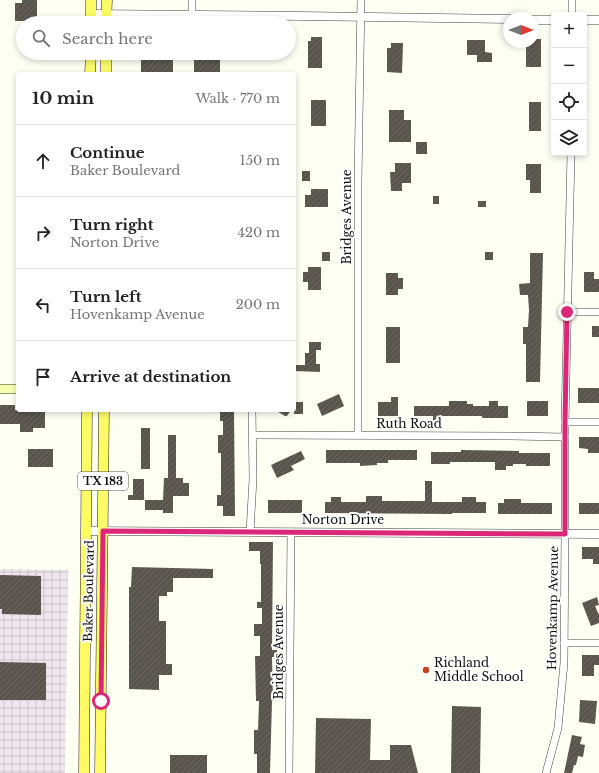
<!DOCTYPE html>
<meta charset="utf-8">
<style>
:root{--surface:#fff;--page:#f2f2f2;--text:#222;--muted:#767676;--line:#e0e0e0}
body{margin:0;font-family:"Libre Baskerville",serif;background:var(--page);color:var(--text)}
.controls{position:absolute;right:12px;top:12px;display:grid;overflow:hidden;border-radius:4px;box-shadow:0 2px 6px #0003}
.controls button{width:36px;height:36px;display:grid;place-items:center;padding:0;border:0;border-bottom:1px solid var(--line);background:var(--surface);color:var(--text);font:20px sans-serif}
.compass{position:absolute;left:503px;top:12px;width:36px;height:36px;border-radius:50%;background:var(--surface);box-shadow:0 2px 6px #0003;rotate:90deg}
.stop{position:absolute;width:12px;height:12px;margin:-9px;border:3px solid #db2777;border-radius:50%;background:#fff}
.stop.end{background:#db2777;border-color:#fff;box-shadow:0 1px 4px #0008}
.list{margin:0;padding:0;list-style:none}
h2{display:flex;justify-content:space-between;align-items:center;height:52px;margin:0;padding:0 16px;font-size:17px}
h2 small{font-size:13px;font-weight:400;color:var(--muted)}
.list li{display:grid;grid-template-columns:26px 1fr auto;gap:12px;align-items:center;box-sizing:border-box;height:72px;padding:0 16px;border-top:1px solid var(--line)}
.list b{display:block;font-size:15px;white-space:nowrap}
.list p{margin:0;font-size:13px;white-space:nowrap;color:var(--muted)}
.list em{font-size:13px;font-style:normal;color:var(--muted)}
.icon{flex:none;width:22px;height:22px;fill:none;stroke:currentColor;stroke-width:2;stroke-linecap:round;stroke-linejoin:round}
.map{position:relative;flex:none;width:599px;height:773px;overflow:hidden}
.search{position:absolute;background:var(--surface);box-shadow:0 2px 6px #0003;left:16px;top:16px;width:280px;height:44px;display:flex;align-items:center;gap:10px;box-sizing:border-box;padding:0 14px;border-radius:22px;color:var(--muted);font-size:15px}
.panel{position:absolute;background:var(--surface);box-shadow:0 2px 6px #0003;left:16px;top:72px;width:280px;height:340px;border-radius:4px}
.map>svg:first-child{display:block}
.industrial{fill:url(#industrial-grid)}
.building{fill:url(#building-hatch)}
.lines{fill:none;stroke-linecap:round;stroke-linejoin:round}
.minor-casing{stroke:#434343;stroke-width:8}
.tertiary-casing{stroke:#434343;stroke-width:9}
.secondary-casing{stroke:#323232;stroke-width:10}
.primary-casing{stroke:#212121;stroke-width:11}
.minor{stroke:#fff;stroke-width:7}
.tertiary{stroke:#fff;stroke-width:8}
.secondary{stroke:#f5ffae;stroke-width:9}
.primary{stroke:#fcfb66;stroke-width:10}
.route{stroke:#db2777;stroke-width:5}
.poi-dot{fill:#c54223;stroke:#fff;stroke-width:1.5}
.labels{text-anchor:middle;stroke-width:4;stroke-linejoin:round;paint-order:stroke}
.shield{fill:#fff;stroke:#585858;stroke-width:1}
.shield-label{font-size:11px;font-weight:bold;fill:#101010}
.street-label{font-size:12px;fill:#101010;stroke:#fff}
.poi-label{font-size:12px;fill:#101010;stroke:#fff;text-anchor:start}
</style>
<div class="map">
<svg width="599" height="773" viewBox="0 0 599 773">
<defs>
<pattern id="industrial-grid" width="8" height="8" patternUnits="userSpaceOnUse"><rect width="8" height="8" fill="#eee5ed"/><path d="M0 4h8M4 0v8" fill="none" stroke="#cbc3ca"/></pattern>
<pattern id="building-hatch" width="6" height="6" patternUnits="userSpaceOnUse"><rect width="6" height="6" fill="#59544c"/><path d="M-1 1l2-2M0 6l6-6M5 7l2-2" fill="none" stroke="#6c6861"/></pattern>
</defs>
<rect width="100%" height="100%" fill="#fefff3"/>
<path class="industrial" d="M0 569 68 570 65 773H0Z"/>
<g class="building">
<path d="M22 0H37V21H15V3H22Z"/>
<path d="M311 37H322V68H308V41H311Z"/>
<path d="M533 39H541V67H526V42H533Z"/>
<path d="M467 40H485V52L492 53V62H477V55H467Z"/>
<path d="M391 43H403L402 73 387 72V48H391Z"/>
<rect x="194" y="53" width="26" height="21"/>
<rect x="141" y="58" width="32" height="15"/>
<rect x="311" y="100" width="15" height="26"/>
<rect x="529" y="102" width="12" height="29"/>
<path d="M389 110H404V120H411V142H389Z"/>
<rect x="416" y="142" width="11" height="12"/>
<path d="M395 163H411V183H402V191H391L390 172H395Z"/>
<path d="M526 164H541V193H530V180H526Z"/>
<rect x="302" y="171" width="8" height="10"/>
<path d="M311 189H328V207H305V195H311Z"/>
<rect x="433" y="196" width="6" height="8"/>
<rect x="478" y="201" width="8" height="6"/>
<rect x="322" y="252" width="8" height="9"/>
<rect x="485" y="252" width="8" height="8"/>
<path d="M530 253H543L540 382H526V344H523V327H528L529 310 528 295H520L519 284 530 283Z"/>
<path d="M308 267H321V290H308V282H303V272H308Z"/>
<path d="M584 272H594V279H599V292H584Z"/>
<path d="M386 273H398V278H403V289H398V295H386Z"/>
<rect x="592" y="326" width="7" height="11"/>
<rect x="386" y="327" width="14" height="36"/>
<path d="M309 342H321V350H316V364H320V372L294 371V365H305V353H309Z"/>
<rect x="578" y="388" width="21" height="15"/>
<path d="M339 394 344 406 322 416 317 404Z"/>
<path d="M391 397H398V416H378V402H391Z"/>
<path d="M449 401H467V404H473V406H489V401H498V406H508V418H482V416H440V422H433V416H414V406H449Z"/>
<rect x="527" y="401" width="21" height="15"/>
<rect x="294" y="402" width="9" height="12"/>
<path d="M0 405H15V410H45V428H33V432H20V424H0Z"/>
<path d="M220 410H234L235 516H223V506H217V495H221V453H218V435H223V421H220Z"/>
<path d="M275 410H291L287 416H285Z"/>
<rect x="141" y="428" width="9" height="41"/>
<path d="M168 435H176V478H183V483H189V496H173V513H163V510H145V500H163L164 478H168Z"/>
<path d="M579 437H599V453H588V449L579 448Z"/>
<rect x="28" y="449" width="25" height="18"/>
<path d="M326 450H417V460H388V463H377V465L360 466V463H326Z"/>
<path d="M461 450 519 451V453H550V466H526V464H513V466H506V470H495V462H450V464H431V452H461Z"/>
<path d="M301 451 305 459 291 466 294 470 277 478 271 465Z"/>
<path d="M133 479H144V500H128V495H133Z"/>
<path d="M425 481H432V502H462V497H476V502H486V513H452V514L325 513V502H331V497H341V502H366V496H382V501H425Z"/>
<path d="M504 499H521V503H552V514H498V503H504Z"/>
<rect x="268" y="500" width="34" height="13"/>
<rect x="579" y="503" width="20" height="11"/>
<path d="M249 542H273L272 650H277V657H272L273 701H272L270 773H257V754H254V730H258L259 701H256L255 656H260V636H254V624H262V608H257V602H261V564H260V551H249Z"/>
<path d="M582 547H599V564H593V559H582Z"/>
<path d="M132 567 213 569V578H173V592H167V596H159V621H166V664H172V675H159V690L129 689V587H131Z"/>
<path d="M0 575 41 576V615L2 614V609H0Z"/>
<path d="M597 597 599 605 595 606 599 615V623L591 626 582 603Z"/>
<path d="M582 655H599V665H594V676H582Z"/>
<path d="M0 662 46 663V700H0Z"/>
<path d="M580 700 597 701 595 724 579 722Z"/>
<path d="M452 706 481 707 480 773H451Z"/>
<path d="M316 718 371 719 370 760H390V745H411L418 773H315Z"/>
<path d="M572 735 582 737 580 744 585 745 583 757 578 756 576 765H574L572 773H564Z"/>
<rect x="170" y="755" width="37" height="18"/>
</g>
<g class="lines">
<defs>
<g id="minor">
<path d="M192 14V0"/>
<path d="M572 15V0"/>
<path d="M567 312H599"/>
<path d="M565 422H599"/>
<path d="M358 434V180L361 0"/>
<path d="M253 435 511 436 565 437"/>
<path d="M250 532 253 479 252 410"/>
<path d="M564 643H599"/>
<path d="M289 773 291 532"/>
<path d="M546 773 558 728 564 663 565 534V422L571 153"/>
</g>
<g id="tertiary">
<path d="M91 14 302 16 509 19"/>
<path d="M533 20H554"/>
<path d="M584 20H599"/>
<path d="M86 531 599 534"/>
</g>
<path id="secondary" d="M0 389H18"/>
<g id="primary">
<path d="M91 23V0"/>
<path d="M106 23 107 0"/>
<path d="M90 74 91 53"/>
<path d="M106 74V53"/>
<path d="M84 773 87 410"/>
<path d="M100 773 104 410"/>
</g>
</defs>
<use href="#minor" class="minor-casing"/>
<use href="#tertiary" class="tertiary-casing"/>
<use href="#secondary" class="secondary-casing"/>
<use href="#primary" class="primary-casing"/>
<use href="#minor" class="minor"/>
<use href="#tertiary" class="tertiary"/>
<use href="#secondary" class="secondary"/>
<use href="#primary" class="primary"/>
</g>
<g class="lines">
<path class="route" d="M101 701 103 531 565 534V422L567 312"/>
</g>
<circle class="poi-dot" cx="426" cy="670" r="4"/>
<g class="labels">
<rect class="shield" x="78" y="472" width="50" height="18" rx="3"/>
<g class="shield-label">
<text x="103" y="485">TX 183</text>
</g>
<g class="street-label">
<text transform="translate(347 217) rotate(-90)" y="4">Bridges Avenue</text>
<text x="409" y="428">Ruth Road</text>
<text x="343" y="524">Norton Drive</text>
<text transform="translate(89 591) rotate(-89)" y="4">Baker Boulevard</text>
<text transform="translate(553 608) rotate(-89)" y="4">Hovenkamp Avenue</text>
<text transform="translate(279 652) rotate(-90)" y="4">Bridges Avenue</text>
</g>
<g class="poi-label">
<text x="434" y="667">Richland<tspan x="434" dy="14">Middle School</tspan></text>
</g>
</g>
</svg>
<div class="controls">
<button>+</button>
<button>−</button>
<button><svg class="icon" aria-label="locate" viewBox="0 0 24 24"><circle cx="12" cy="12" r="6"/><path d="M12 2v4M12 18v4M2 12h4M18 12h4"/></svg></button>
<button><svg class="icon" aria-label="layers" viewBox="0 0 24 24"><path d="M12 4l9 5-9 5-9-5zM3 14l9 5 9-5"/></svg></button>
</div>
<svg class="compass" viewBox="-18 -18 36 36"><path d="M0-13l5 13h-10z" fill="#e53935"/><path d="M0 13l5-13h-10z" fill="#767676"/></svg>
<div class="stop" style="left:101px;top:701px"></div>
<div class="stop end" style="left:567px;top:312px"></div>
<div class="search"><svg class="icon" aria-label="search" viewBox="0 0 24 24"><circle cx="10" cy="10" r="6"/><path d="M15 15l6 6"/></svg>Search here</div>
<section class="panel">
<h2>10 min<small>Walk · 770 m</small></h2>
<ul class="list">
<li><svg class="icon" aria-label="ahead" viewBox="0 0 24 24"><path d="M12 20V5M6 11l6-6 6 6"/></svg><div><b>Continue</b><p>Baker Boulevard</p></div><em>150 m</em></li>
<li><svg class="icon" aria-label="right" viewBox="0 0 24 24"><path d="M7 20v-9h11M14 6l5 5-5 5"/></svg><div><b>Turn right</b><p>Norton Drive</p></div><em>420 m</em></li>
<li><svg class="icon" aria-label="left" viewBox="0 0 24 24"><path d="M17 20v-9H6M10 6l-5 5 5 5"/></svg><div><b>Turn left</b><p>Hovenkamp Avenue</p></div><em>200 m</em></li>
<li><svg class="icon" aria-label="arrive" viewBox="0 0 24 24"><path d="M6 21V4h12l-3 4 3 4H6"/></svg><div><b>Arrive at destination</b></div></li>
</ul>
</section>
</div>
